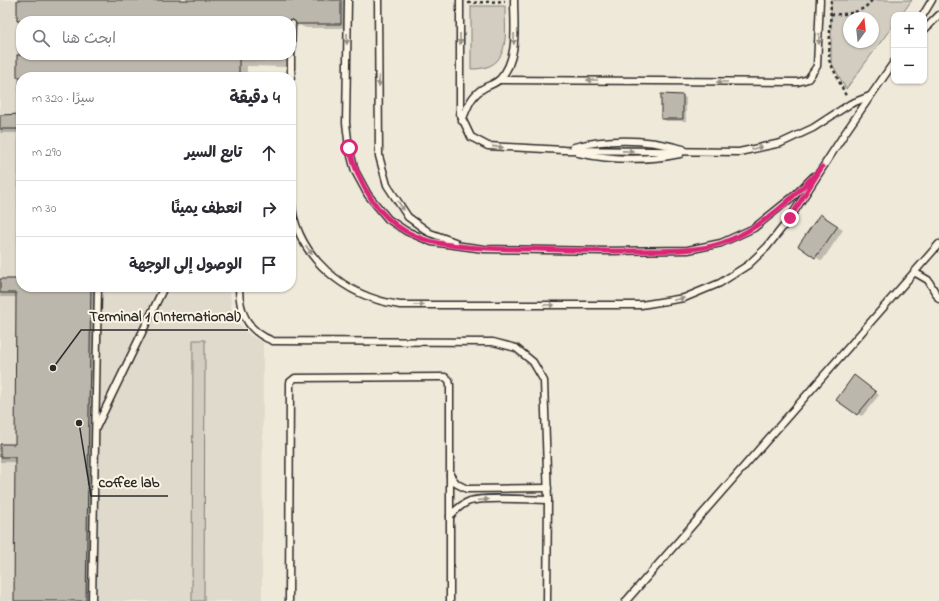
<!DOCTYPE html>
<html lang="ar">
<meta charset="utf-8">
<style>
:root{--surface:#fff;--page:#f7f7f7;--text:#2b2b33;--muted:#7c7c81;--line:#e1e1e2}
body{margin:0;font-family:"Indie Flower","Playpen Sans Arabic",sans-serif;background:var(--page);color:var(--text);direction:rtl}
.controls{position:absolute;right:12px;top:12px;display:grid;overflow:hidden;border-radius:8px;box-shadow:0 1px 3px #0004}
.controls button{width:36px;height:36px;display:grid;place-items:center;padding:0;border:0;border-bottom:1px solid var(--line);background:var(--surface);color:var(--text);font:20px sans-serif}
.compass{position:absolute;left:843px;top:12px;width:36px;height:36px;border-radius:50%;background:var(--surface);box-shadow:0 1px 3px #0004;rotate:15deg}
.stop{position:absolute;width:12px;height:12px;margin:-9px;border:3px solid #db2777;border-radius:50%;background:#fff}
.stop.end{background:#db2777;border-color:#fff;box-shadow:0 1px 4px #0008}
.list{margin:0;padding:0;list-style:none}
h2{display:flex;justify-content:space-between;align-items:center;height:52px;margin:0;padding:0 16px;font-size:17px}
h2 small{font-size:13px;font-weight:400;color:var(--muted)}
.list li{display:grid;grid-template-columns:26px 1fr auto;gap:12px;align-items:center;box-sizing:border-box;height:56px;padding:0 16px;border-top:1px solid var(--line)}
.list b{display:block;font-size:15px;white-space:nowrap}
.list em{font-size:13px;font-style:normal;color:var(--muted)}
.icon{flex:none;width:22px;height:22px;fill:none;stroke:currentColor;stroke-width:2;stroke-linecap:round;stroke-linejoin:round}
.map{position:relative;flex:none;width:939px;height:601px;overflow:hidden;direction:ltr}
.search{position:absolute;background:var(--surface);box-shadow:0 1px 3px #0004;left:16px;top:16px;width:280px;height:44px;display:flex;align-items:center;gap:10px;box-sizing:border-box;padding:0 14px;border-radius:16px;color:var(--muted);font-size:15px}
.panel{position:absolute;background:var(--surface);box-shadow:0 1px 3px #0004;left:16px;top:72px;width:280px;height:220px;border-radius:16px;direction:rtl}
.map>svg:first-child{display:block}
.built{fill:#e0dacc}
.green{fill:#d2cdc0;stroke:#7e7c76;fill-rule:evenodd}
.shadow{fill:#0003}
.building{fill:#bcb7ac;stroke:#2b2b2b}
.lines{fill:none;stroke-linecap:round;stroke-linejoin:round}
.lane-casing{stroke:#2b2b2b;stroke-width:9}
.path{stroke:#2b2b2b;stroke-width:2.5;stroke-dasharray:3 3;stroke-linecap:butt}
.lane{stroke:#fcf5e5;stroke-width:6}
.oneway{fill:#949088}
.route{stroke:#db2777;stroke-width:5}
.leader{fill:none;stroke:#2b2b2b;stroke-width:1.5}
.callout-dot{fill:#2b2b2b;stroke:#fcf5e5;stroke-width:1.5}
.callout-label{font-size:15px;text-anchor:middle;font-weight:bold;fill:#2b2b2b;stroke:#fcf5e5;stroke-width:4;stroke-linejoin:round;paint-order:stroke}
</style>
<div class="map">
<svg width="939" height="601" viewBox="0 0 939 601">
<rect width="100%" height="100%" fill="#efe9da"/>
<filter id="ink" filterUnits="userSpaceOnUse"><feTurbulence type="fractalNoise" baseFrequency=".025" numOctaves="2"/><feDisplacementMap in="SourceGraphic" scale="8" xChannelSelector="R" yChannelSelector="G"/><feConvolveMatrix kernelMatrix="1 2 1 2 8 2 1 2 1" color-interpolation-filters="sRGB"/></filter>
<g filter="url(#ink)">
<path class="built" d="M0 0H341V24H291V21H21V55H281V62H240L239 77H21V287H230L231 306 238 323 251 336 263 343 262 601H0Z"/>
<g class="green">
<path d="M831 0H912L901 15H894V24L846 89 831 62ZM849 18H873V42H849Z"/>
<path d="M471 6H505C505 35 512 70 471 69Z"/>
<path d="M193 340H205L204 601H192Z"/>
</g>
<g class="shadow">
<path d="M18 0H348L349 28H306L299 25 296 28H291V21H21V55H289L288 67 247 66V77H21V287H99L94 601H15L16 462H0V445H16L17 297H0V280H17L18 133H0V116L18 115Z"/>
<path d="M682 96 686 98V121H666L662 118Z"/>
<path d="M827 219 843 230 822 261 799 246Z"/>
<path d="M854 376 879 395 862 416 858 414Z"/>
</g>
<g class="building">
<path d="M17 0H341V24H296L292 20 289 21H17Z"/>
<rect x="17" y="55" width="222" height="22"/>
<path d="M661 94 683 95V119H661Z"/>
<path d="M21 114V129H0V115Z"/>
<path d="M820 214 838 226 815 258 798 246Z"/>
<path d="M0 279H21V287H91L86 601H14L15 457H0V444H15L16 293H0Z"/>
<path d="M854 375 876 392 857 415 836 400Z"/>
</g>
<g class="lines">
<defs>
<g id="lane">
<path d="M348 0 346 123 349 148 355 171 368 195 388 219 406 231 432 242 484 249 605 251 688 250 721 243 754 228 795 195 814 176"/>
<path d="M378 0 379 156 387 185 408 217 430 233 455 242"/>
<path d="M460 0V114L471 137 488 146 564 150 739 152 781 143 813 128 850 104 870 96"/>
<path d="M923 15 932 0"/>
<path d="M924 30 939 15"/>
<path d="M291 54 292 24"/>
<path d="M291 77V55"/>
<path d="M499 80 798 82 808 79 817 66 820 0"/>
<path d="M462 121C467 108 471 95 484 88 489 85 495 84 500 79 519 59 514 26 514 0"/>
<path d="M574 147C610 138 647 139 683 149"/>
<path d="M578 153C611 160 646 161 680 154"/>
<path d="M291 200C296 258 346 297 400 305H641L684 298 720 283 748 265 767 247 790 218 845 133 894 62"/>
<path d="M914 272 928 280 939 299"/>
<path d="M239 287C239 313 248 332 273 341L493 342 516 348 533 362 544 381 548 500 547 601"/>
<path d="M96 428 164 287"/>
<path d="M450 475 457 484 467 489 548 488"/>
<path d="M450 516C456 510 461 504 470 501 487 496 528 500 548 500"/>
<path d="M92 601 98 287"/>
<path d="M289 601 290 382 295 378 440 377H445L449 380 450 385V601"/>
<path d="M626 601 939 244"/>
</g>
</defs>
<use href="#lane" class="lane-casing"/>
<g class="path">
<path d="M831 0 829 60 847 98"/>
<path d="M468 3 505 1"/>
<path d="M831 14C846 15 863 13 872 0"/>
</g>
<use href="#lane" class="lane"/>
</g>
<defs><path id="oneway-solid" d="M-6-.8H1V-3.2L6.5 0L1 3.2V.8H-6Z"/></defs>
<g class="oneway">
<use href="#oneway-solid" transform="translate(347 39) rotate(91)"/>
<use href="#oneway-solid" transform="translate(460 39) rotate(90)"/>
<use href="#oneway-solid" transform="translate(514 39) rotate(92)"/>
<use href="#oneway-solid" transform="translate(819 39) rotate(91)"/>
<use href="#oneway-solid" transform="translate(592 80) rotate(-180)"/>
<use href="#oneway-solid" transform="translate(379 81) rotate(90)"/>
<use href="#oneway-solid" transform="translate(722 82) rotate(-180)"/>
<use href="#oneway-solid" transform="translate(498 147) rotate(6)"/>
<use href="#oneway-solid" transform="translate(757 148) rotate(-12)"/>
<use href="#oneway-solid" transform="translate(628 151) rotate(1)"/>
<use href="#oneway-solid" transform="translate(401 206) rotate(57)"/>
<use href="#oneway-solid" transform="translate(309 250) rotate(55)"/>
<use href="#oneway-solid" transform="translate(679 299) rotate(-12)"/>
<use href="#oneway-solid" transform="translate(419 305)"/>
<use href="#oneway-solid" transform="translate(549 305)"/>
<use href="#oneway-solid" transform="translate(483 500) rotate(-3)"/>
</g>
</g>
<g class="lines" filter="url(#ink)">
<path class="route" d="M349 148C358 181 374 213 405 231 413 235 424 240 433 242 467 249 501 249 535 249 565 250 596 251 626 251 657 250 692 253 722 243 763 228 793 198 822 167L790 218"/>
</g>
<path class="leader" d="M53 368L81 330H248M79 423L91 496H168"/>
<g class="callout-dot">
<circle cx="53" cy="368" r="4"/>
<circle cx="79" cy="423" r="4"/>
</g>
<g class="callout-label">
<text x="165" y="321">Terminal 1 (International)</text>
<text x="129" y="487">coffee lab</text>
</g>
</svg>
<div class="controls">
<button>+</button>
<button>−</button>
</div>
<svg class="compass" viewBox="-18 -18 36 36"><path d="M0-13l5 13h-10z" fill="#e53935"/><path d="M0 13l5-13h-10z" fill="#7c7c81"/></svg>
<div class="stop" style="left:349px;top:148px"></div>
<div class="stop end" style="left:790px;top:218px"></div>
<div class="search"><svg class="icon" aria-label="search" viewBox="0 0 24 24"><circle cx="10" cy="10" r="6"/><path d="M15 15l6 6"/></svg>ابحث هنا</div>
<section class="panel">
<h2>4 دقيقة<small>سيرًا · 320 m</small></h2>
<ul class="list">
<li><svg class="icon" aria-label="ahead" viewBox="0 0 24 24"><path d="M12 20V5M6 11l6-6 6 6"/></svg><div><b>تابع السير</b></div><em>290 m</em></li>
<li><svg class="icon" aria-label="right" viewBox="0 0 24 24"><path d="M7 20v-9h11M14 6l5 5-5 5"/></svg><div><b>انعطف يمينًا</b></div><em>30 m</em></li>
<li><svg class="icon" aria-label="arrive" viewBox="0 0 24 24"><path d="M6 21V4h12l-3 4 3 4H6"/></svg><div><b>الوصول إلى الوجهة</b></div></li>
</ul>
</section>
</div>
